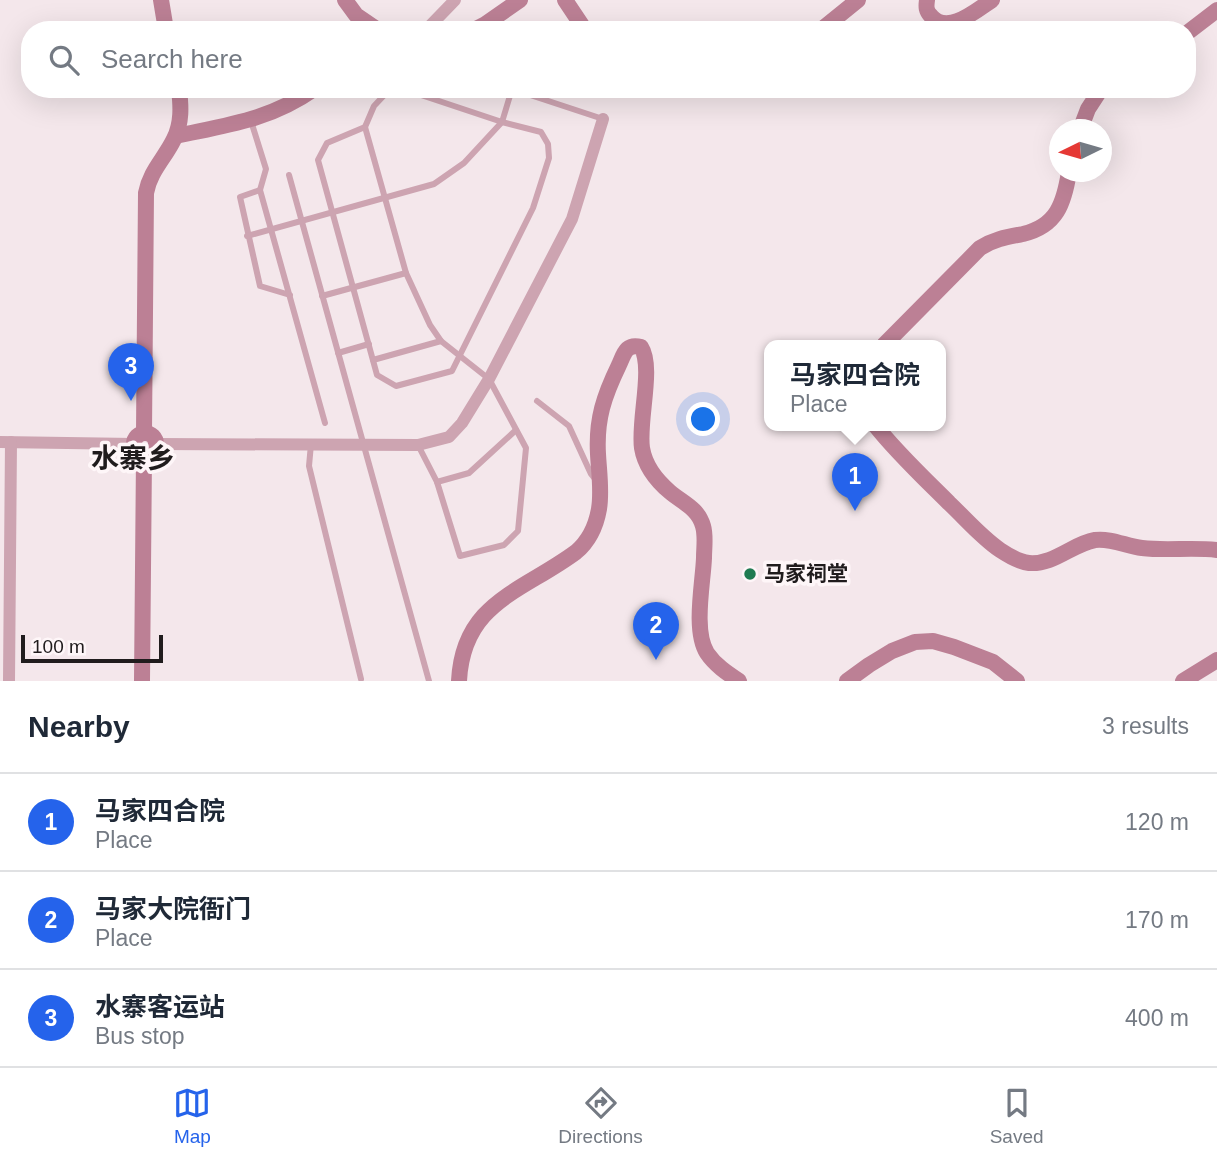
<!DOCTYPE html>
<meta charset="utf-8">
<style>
:root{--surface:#fff;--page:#f6f6f7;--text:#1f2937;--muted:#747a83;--line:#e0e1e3;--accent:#2563eb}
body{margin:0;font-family:Helvetica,"Noto Sans SC",sans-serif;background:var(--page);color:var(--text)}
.compass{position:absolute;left:1049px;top:119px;width:63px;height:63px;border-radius:50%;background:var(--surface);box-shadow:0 7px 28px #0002;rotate:265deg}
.scale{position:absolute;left:21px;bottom:18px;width:142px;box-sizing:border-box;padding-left:7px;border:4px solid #201c1d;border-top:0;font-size:19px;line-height:24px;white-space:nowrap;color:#201c1d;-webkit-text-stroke:5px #fef6f8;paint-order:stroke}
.you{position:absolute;left:704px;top:420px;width:24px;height:24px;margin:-18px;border:5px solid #fff;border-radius:50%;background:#1a73e8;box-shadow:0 0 0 10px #1a73e833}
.badge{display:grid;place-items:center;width:46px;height:46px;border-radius:50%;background:var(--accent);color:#fff;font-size:23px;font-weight:700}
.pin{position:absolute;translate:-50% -58px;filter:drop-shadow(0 2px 4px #0008)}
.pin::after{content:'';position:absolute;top:37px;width:24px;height:21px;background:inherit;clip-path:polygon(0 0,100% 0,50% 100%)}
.popup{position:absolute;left:764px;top:340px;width:182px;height:91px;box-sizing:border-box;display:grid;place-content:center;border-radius:14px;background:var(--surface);filter:drop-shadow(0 2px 5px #0005);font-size:23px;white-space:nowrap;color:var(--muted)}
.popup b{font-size:26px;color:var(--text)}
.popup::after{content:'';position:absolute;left:50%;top:100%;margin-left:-14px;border:14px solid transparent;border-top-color:var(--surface)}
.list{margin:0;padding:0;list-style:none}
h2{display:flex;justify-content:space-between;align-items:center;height:91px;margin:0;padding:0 28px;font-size:30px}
h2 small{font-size:23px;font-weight:400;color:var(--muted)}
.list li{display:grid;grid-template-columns:46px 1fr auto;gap:21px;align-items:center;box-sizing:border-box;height:98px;padding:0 28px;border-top:2px solid var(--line)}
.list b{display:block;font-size:26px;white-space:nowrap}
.list p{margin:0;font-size:23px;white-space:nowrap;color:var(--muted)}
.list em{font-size:23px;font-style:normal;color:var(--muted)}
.icon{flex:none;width:38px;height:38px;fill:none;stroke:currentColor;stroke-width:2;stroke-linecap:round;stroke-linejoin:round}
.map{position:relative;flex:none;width:1217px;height:681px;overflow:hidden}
.search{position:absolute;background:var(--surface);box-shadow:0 7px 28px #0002;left:21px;right:21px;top:21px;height:77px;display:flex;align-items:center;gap:18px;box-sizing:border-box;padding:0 24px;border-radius:28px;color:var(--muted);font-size:26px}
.sheet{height:385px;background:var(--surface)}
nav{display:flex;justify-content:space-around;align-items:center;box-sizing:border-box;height:98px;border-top:2px solid var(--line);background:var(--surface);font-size:19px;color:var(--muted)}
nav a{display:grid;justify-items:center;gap:4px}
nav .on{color:var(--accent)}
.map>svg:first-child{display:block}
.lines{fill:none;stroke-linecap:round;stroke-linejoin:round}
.lane{stroke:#cda4b1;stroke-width:6}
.street{stroke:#cda4b1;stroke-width:12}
.secondary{stroke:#bc8095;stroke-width:16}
.poi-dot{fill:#1f7b51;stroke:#fef6f8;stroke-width:2.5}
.labels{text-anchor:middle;stroke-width:7;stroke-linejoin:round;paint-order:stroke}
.poi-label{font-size:21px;font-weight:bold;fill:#201c1d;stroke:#fef6f8;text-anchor:start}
.district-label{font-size:28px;font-weight:bold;fill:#201c1d;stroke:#fef6f8}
</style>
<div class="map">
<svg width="1217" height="681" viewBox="0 0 1217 681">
<rect width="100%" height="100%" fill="#f4e7eb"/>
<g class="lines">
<g class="lane">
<path d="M390 89 374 106 365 127 327 143 318 160 377 375 396 386 452 371 533 208 549 158 548 144 541 132 502 122 403 89"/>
<path d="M512 89 603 119"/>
<path d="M251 121 266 169 260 190 325 423"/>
<path d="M365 127 406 273 430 325 441 341 489 379 526 448 518 531 504 545 460 556 437 482 418 445"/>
<path d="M289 175 429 681"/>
<path d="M260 190 240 197 260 286 290 295"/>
<path d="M247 236 434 184 464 163 502 122 512 89"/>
<path d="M322 296 406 273"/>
<path d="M338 353 369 344"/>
<path d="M373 360 441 341"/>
<path d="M537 401 569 426 591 474 595 479"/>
<path d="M311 444 309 466 361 679"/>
<path d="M437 482 469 473 516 430"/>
</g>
<g class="street">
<path d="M426 30 455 0"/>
<path d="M0 442 134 444"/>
<path d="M157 444 418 445 449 437 462 423 489 379 572 219 603 119"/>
<path d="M9 681 11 442"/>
</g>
<g class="secondary">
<path d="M161 0 166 30"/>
<path d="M345 0 356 15 378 30"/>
<path d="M565 0 585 30"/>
<path d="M927 0C926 7 926 11 931 16 947 36 977 10 992 0"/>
<path d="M474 30 484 25 520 0"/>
<path d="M821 30 858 0"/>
<path d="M1187 33 1217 10"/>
<path d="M1080 130 1088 109 1101 89"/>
<path d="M176 136C227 125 270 120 314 89"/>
<path d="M884 345 980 248C994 239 1007 237 1023 234 1057 226 1064 203 1069 172"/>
<path d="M875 425C897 453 924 478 949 503 966 519 981 537 1000 550 1009 556 1019 562 1029 563 1054 565 1072 544 1095 540 1111 538 1126 546 1142 548 1167 551 1192 547 1217 550"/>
<circle cx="145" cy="444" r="11"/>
<path d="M144 433 146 193C150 171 165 158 174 139 182 123 181 106 179 89"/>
<path d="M142 681 144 456"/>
<path d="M459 681C463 602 522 592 576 552 589 541 596 526 599 509 602 491 599 473 598 454 596 419 604 396 619 365 624 354 626 343 641 347 654 367 638 421 642 448 645 466 657 481 670 492 683 503 698 508 703 526 706 536 704 547 704 558 703 583 693 631 707 653 715 665 727 673 739 681"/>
<path d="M847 681 869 665 892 651 915 642 933 641 954 647 993 662 1017 681"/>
<path d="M1183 681 1217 660"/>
</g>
</g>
<circle class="poi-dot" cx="750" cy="574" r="7"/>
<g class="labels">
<g class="poi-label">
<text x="764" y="581">马家祠堂</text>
</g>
<g class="district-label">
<text x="133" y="468">水寨乡</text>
</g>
</g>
</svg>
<svg class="compass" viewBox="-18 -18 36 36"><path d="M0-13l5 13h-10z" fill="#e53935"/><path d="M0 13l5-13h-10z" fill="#747a83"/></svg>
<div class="scale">100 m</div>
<div class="you"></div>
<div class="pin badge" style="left:855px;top:511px">1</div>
<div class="popup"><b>马家四合院</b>Place</div>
<div class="pin badge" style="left:656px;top:660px">2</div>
<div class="pin badge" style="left:131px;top:401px">3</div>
<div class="search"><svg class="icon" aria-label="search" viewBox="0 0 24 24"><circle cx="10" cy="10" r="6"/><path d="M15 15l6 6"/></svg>Search here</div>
</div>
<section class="sheet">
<h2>Nearby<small>3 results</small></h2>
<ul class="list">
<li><span class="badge">1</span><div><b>马家四合院</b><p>Place</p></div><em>120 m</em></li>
<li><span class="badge">2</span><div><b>马家大院衙门</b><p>Place</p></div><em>170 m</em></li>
<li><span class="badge">3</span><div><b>水寨客运站</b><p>Bus stop</p></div><em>400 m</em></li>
</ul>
</section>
<nav>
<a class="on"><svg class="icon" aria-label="map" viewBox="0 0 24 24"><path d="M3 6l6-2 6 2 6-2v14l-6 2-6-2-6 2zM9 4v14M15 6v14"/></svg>Map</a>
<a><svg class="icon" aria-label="directions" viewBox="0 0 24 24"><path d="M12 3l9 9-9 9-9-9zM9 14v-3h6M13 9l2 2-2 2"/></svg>Directions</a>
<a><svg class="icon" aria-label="saved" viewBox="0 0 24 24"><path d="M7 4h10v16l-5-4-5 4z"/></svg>Saved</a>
</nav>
